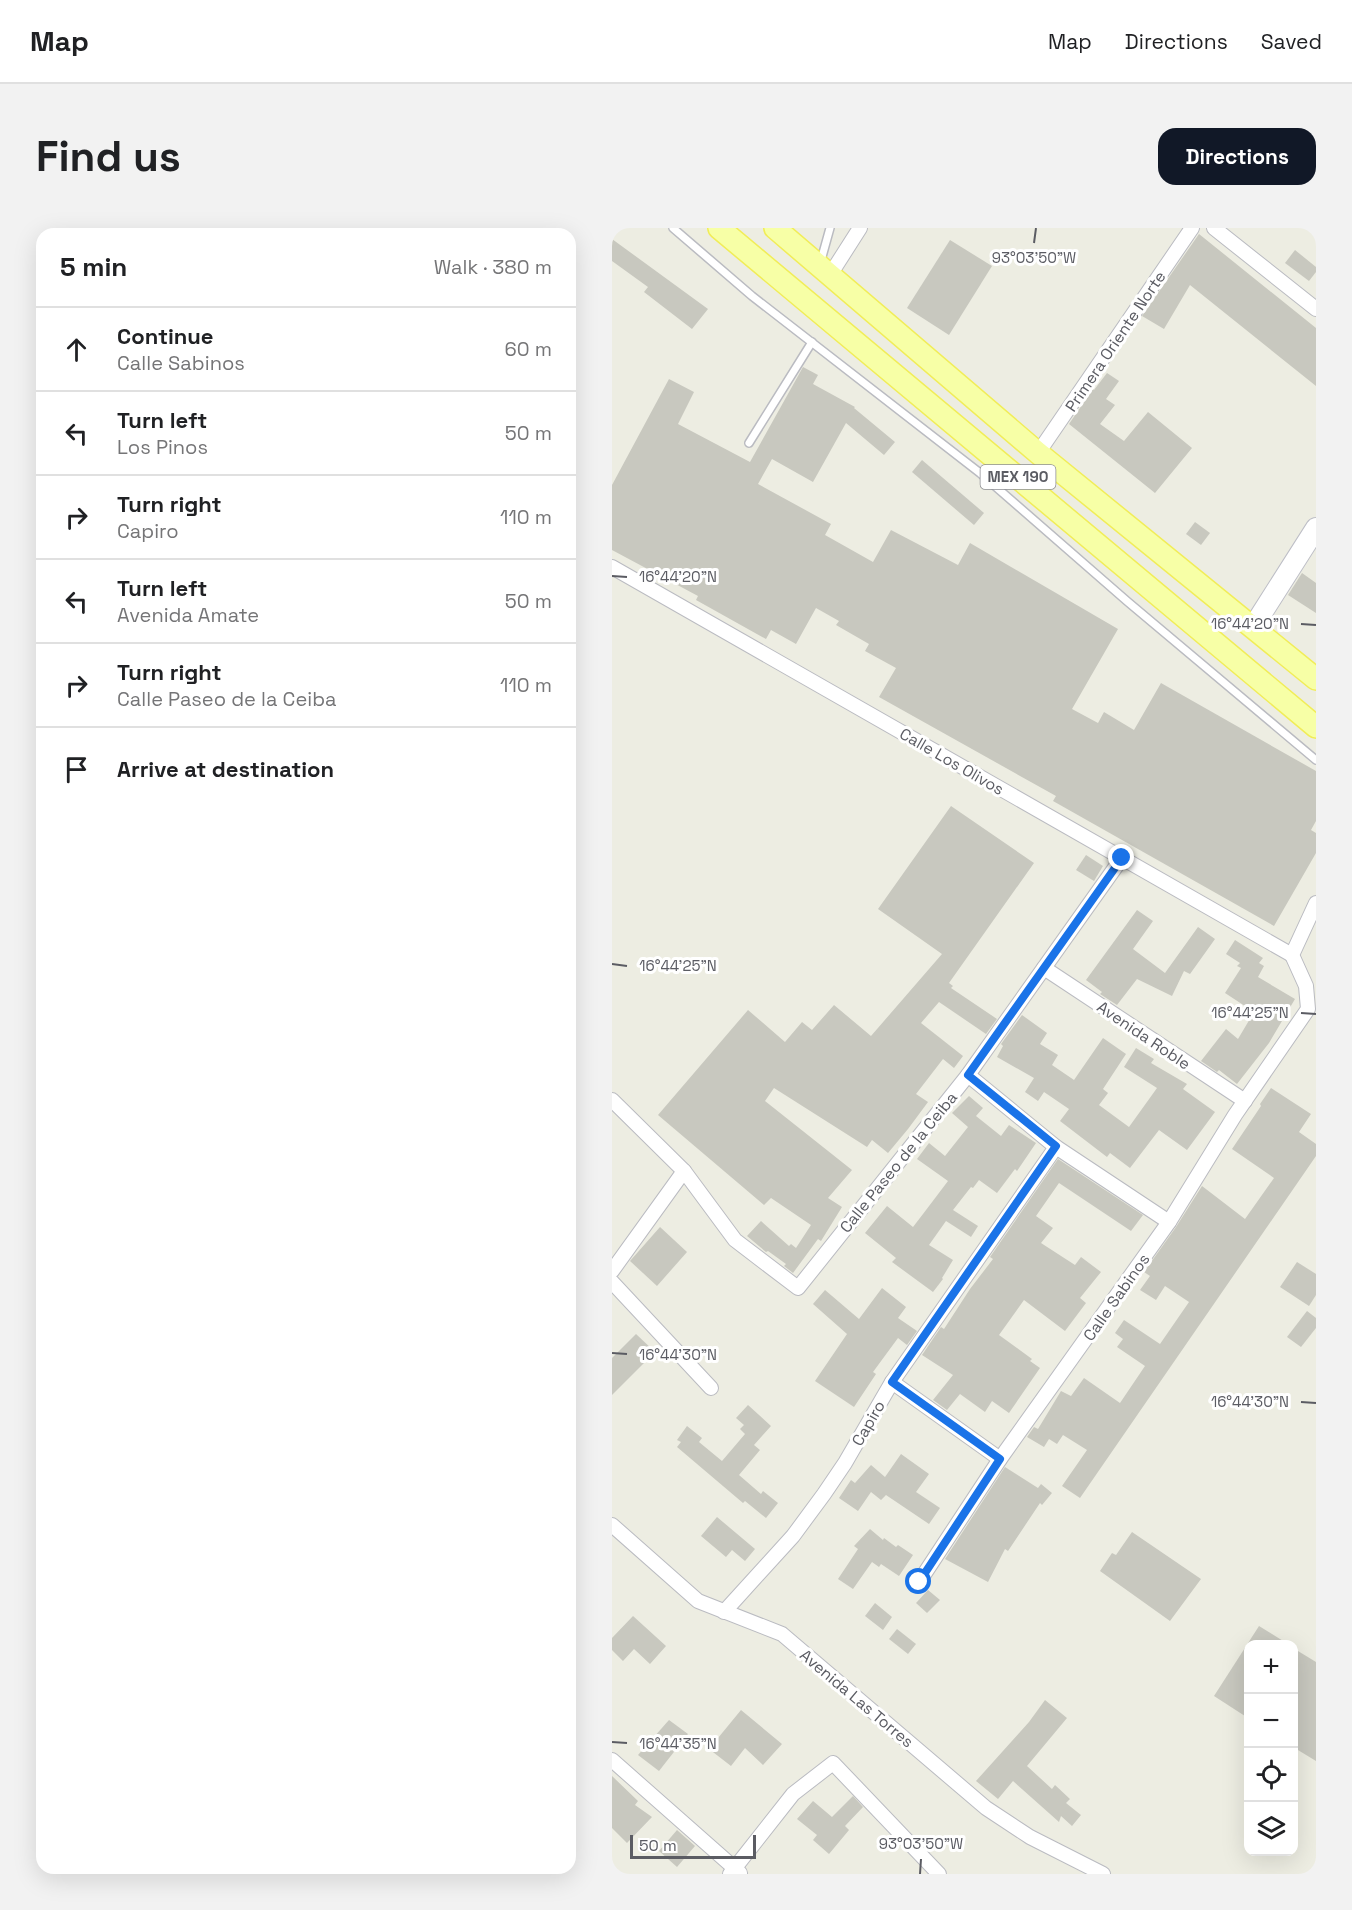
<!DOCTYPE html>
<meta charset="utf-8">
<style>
:root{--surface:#fff;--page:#f2f2f2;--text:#202124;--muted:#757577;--line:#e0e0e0;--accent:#111827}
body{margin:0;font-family:"Space Grotesk",sans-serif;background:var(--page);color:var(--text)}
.controls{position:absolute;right:18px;bottom:18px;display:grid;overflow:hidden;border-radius:12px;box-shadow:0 6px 24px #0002}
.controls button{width:54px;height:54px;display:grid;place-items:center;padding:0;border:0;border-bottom:2px solid var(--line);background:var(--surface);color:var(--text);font:30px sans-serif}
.scale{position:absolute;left:18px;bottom:15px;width:126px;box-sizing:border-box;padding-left:6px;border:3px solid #5b5c63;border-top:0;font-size:16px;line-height:21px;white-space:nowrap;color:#5b5c63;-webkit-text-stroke:4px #fff;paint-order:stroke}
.stop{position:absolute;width:18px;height:18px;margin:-14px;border:4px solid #1a73e8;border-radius:50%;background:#fff}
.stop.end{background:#1a73e8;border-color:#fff;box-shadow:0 2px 6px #0008}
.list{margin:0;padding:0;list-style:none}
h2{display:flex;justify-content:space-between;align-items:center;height:78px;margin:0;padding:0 24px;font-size:26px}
h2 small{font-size:20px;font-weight:400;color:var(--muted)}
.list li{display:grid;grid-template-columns:39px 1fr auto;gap:18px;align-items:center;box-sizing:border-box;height:84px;padding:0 24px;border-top:2px solid var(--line)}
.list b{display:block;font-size:22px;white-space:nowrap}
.list p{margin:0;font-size:20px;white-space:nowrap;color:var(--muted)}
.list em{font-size:20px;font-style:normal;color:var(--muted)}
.icon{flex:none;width:33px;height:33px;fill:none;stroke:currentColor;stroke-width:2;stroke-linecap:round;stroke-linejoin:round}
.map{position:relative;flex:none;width:704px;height:1646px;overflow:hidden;border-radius:18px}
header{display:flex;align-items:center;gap:36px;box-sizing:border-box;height:84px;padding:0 30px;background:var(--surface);border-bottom:2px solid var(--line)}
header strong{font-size:28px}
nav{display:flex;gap:33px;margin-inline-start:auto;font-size:21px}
.intro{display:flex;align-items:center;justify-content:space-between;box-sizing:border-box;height:144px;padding:0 36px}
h1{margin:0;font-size:42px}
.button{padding:15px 27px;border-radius:18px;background:var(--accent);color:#fff;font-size:21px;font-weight:700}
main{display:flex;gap:36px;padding:0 36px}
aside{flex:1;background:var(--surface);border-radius:18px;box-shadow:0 6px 24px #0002}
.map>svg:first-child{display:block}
.building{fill:#c8c8bf}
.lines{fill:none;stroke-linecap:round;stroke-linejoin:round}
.lane-casing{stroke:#babbc1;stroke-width:10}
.street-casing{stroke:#babbc1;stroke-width:16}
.secondary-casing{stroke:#bdbec6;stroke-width:22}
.primary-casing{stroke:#f1ed58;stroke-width:24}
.lane{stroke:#fff;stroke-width:7}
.street{stroke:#fff;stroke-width:14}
.secondary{stroke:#fff;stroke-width:20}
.primary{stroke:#f7ffa6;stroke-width:21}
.route{stroke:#1a73e8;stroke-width:8}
.ticks{fill:none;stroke:#5b5c63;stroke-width:2}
.labels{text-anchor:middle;stroke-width:6;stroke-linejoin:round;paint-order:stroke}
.shield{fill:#fff;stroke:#8c8d92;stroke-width:1.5}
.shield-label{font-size:15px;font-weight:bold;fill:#5b5c63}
.street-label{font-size:16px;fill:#5b5c63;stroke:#fff}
.ticks-label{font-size:15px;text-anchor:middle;fill:#5b5c63;stroke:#fff;stroke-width:6;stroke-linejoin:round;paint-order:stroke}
</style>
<header>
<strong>Map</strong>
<nav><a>Map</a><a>Directions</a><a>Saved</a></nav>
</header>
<div class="intro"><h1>Find us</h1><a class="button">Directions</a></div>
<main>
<aside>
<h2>5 min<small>Walk · 380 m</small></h2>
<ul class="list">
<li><svg class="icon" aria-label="ahead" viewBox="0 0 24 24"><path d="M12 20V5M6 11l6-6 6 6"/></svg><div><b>Continue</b><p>Calle Sabinos</p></div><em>60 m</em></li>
<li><svg class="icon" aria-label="left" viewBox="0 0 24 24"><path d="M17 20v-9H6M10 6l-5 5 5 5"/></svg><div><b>Turn left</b><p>Los Pinos</p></div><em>50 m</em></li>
<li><svg class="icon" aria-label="right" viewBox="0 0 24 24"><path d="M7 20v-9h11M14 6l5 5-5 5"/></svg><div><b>Turn right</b><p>Capiro</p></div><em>110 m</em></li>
<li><svg class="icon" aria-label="left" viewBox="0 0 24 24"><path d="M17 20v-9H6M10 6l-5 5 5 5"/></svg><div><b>Turn left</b><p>Avenida Amate</p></div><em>50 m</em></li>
<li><svg class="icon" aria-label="right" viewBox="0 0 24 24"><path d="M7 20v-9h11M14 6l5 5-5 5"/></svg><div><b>Turn right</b><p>Calle Paseo de la Ceiba</p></div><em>110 m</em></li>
<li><svg class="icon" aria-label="arrive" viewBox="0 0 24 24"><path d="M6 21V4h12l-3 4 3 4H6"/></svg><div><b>Arrive at destination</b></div></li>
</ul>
</aside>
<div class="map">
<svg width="704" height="1646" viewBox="0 0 704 1646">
<rect width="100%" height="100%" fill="#edede2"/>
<g class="building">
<path d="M587 6 704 100V158L578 57 552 101 530 88Z"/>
<path d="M0 11 96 81 80 101 32 64 36 59 0 33Z"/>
<path d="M338 12 380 38 337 107 295 80Z"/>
<path d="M683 22 704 39V44L697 53 673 35Z"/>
<path d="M191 139 206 147 201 156 243 179 242 180 283 214 272 227 234 195 201 254 160 231 146 256 219 296 213 307 261 334 279 302 346 337 358 315 506 401 460 481 486 495 492 484 522 502 549 455 704 543V593L699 602 704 605V625L662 698 441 573 444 568 267 469 284 440 253 423 257 416 224 397 227 393 204 380 184 416 159 402 154 411 84 372 86 368 0 322V257L57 151 82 164 66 196 138 234Z"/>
<path d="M495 145 507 153 494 171 503 177 488 196 512 213 536 184 580 220 543 265 457 196 481 161 482 162Z"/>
<path d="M310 232 372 285 362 297 300 244Z"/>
<path d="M583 294 598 305 589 317 574 306Z"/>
<path d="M690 345 704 355V385L676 367Z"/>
<path d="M339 578 422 635 337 755 341 758 339 760 385 791 374 806 327 774 309 795 351 828 342 840 331 831 304 866 316 874 296 901 276 925 260 912 255 919 162 860 153 873 240 942 216 970 230 979 209 1013 206 1011 181 1045 172 1038 174 1036 156 1023 154 1024 135 1008 149 993 177 1018 179 1016 184 1020 199 997 159 970 152 977 46 887 136 782 173 814 190 794 200 802 222 777 259 808 330 726 266 681Z"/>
<path d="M474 627 491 638 482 653 464 642Z"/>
<path d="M525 682 541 693 521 721 553 745 586 699 603 711 578 746 572 743 560 768 525 751 505 777 488 766 490 764 474 752Z"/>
<path d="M623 712 651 730 647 735 652 738 646 749 683 771 657 815 625 856 607 842 605 844 589 833 614 801 626 811 642 784 613 765 629 740 625 738 628 735 614 726Z"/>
<path d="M410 787 435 805 428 816 446 827 440 837 462 852 491 810 514 826 491 861 496 865 487 877 517 899 545 860 512 839 524 820 542 831 539 835 575 856 571 861 603 884 575 922 547 902 518 940 498 925 495 929 448 893 457 881 432 864 426 873 413 864 422 850 385 829 391 818 389 816Z"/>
<path d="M659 860 699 886 687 904 704 916V928L468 1270 450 1258 475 1222 451 1207 445 1216 437 1211 432 1219 415 1209 422 1199 426 1201 449 1163 459 1168 472 1150 508 1175 533 1138 505 1119 511 1111 503 1105 512 1092 548 1116 577 1074 553 1058 544 1072 528 1062 538 1048 532 1044 564 999 590 958 633 991 662 950 620 921 649 878 648 876Z"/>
<path d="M357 868 371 880 364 888 389 908 397 897 424 915 405 943 403 941 385 965 367 952 361 960 359 959 341 982 366 998 359 1009 334 993 317 1017 341 1032 330 1050 331 1051 321 1064 280 1034 284 1030 253 1005 275 978 301 999 311 986 336 953 305 931 317 915 333 928 356 899 340 885Z"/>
<path d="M446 931 531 987 519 1003 447 955 424 988 441 1000 429 1015 463 1037 469 1029 489 1044 468 1070 474 1075 453 1103 412 1072 387 1107 420 1131 418 1133 428 1140 397 1185 380 1173 373 1184 348 1166 335 1182 321 1172 341 1147 310 1127 329 1099 332 1101 358 1061 381 1031 378 1029Z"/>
<path d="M48 999 75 1024 45 1058 18 1033Z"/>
<path d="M685 1034 704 1046V1067L697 1078 668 1059Z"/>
<path d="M270 1060 294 1079 286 1090 305 1103 295 1117 286 1110 261 1144 264 1146 242 1179 203 1153 235 1106 201 1076 213 1062 247 1091Z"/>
<path d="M695 1083 704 1090V1100L689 1119 675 1109Z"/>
<path d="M24 1106 43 1124 0 1167V1130Z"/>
<path d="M136 1177 159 1198 142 1217 148 1222 127 1247 149 1266 151 1263 166 1275 154 1290 133 1273 131 1275 65 1219 69 1214 65 1212 75 1198 90 1210 87 1214 110 1233 133 1206 128 1201 132 1197 124 1190Z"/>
<path d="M289 1226 317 1246 304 1264 328 1280 317 1296 274 1267 269 1272 259 1264 246 1283 227 1270 239 1252 243 1255 259 1237 273 1249Z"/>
<path d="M393 1239 426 1260 429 1256 440 1265 430 1277 428 1275 396 1323 393 1321 376 1354 333 1331Z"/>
<path d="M105 1289 143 1321 133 1333 120 1322 114 1329 89 1308Z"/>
<path d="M258 1301 271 1312 272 1310 284 1319 286 1317 301 1327 287 1348 269 1336 267 1339 260 1334 241 1361 226 1351 246 1321 242 1318Z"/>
<path d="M520 1304 589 1351 558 1393 488 1343 500 1325 504 1327Z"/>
<path d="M316 1362 328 1372 315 1385 304 1375Z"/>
<path d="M263 1375 280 1389 271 1402 253 1388Z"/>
<path d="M21 1388 54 1418 38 1436 22 1421 11 1433 0 1422V1410Z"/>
<path d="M647 1398 676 1416H636V1490L602 1468Z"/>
<path d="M285 1401 304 1416 296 1426 277 1411Z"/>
<path d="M681 1420 704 1434V1533L681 1519Z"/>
<path d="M433 1472 455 1490 415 1538 440 1561 443 1557 458 1571 454 1575 469 1587 460 1598 449 1588 447 1594 401 1553 386 1571 364 1553 417 1494Z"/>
<path d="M129 1482 170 1516 151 1537 133 1520 119 1538 97 1521Z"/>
<path d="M57 1492 76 1506 47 1543 26 1527Z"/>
<path d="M0 1548 26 1573 23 1577 40 1589 15 1615 0 1600Z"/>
<path d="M241 1568 251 1579 233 1598 237 1602 217 1626 201 1612 205 1607 185 1591 201 1573 220 1589Z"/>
<path d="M65 1602 83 1618 65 1639 47 1623Z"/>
</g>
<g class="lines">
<defs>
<g id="lane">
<path d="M61 0 140 68 368 245 516 374 704 532"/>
<path d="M208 36 218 0"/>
<path d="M137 215 200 114"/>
</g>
<g id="street">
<path d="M602 0 704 81"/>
<path d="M218 47 248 0"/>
<path d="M426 225 580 0"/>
<path d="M0 339 680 727"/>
<path d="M432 740 633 873"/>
<path d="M356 847 444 919 557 994"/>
<path d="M0 872 72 943 123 1012 186 1060 356 847 510 630"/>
<path d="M0 1043 72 943"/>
<path d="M0 1054 99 1160"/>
<path d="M280 1154 388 1231"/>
<path d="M0 1297 86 1373 170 1406 374 1580 418 1609 491 1646"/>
<path d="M307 1354 388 1231 557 994 623 887 696 781 694 758 680 727 704 675"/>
<path d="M112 1384 181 1308 212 1266 233 1235 280 1154 444 919"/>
<path d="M0 1532 128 1645"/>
<path d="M118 1646 181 1566 221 1535 327 1646"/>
</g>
<path id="secondary" d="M641 399 704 300"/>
<g id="primary">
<path d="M107 0 704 499"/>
<path d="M163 0 426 225 704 451"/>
</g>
</defs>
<use href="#lane" class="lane-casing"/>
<use href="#street" class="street-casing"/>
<use href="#secondary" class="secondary-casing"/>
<use href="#primary" class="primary-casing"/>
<use href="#lane" class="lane"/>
<use href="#street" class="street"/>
<use href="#secondary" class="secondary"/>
<use href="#primary" class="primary"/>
</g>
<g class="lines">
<path class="route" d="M307 1354 388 1231 280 1154 444 918 356 847 510 630"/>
</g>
<path class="ticks" d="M422 15 424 0M0 348 15 349M689 396 704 397M0 736 15 738M689 785 704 786M0 1125 15 1126M689 1174 704 1175M0 1514 15 1515M308 1646 309 1631"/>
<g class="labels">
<rect class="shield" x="368.5" y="237" width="75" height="24" rx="4.5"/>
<g class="shield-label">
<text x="406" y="254">MEX 190</text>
</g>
<g class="street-label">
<text transform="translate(503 113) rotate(-56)" y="6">Primera Oriente Norte</text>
<text transform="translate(340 533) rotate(30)" y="6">Calle Los Olivos</text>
<text transform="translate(532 807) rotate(34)" y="6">Avenida Roble</text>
<text transform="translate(286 934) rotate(-51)" y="6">Calle Paseo de la Ceiba</text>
<text transform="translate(504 1069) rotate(-55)" y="6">Calle Sabinos</text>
<text transform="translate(256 1195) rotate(-60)" y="6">Capiro</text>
<text transform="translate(245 1470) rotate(40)" y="6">Avenida Las Torres</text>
</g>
</g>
<g class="ticks-label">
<text x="422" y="35">93°03'50"W</text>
<text x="66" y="354">16°44'20"N</text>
<text x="638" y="401">16°44'20"N</text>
<text x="66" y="743">16°44'25"N</text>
<text x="638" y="790">16°44'25"N</text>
<text x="66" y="1132">16°44'30"N</text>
<text x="638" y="1179">16°44'30"N</text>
<text x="66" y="1521">16°44'35"N</text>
<text x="309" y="1621">93°03'50"W</text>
</g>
</svg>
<div class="controls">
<button>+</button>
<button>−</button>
<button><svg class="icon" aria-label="locate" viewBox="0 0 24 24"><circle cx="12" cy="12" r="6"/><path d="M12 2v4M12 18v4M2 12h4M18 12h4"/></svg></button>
<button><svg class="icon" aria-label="layers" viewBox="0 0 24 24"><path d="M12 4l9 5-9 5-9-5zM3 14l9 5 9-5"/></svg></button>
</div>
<div class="scale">50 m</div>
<div class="stop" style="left:307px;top:1354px"></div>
<div class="stop end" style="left:510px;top:630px"></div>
</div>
</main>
